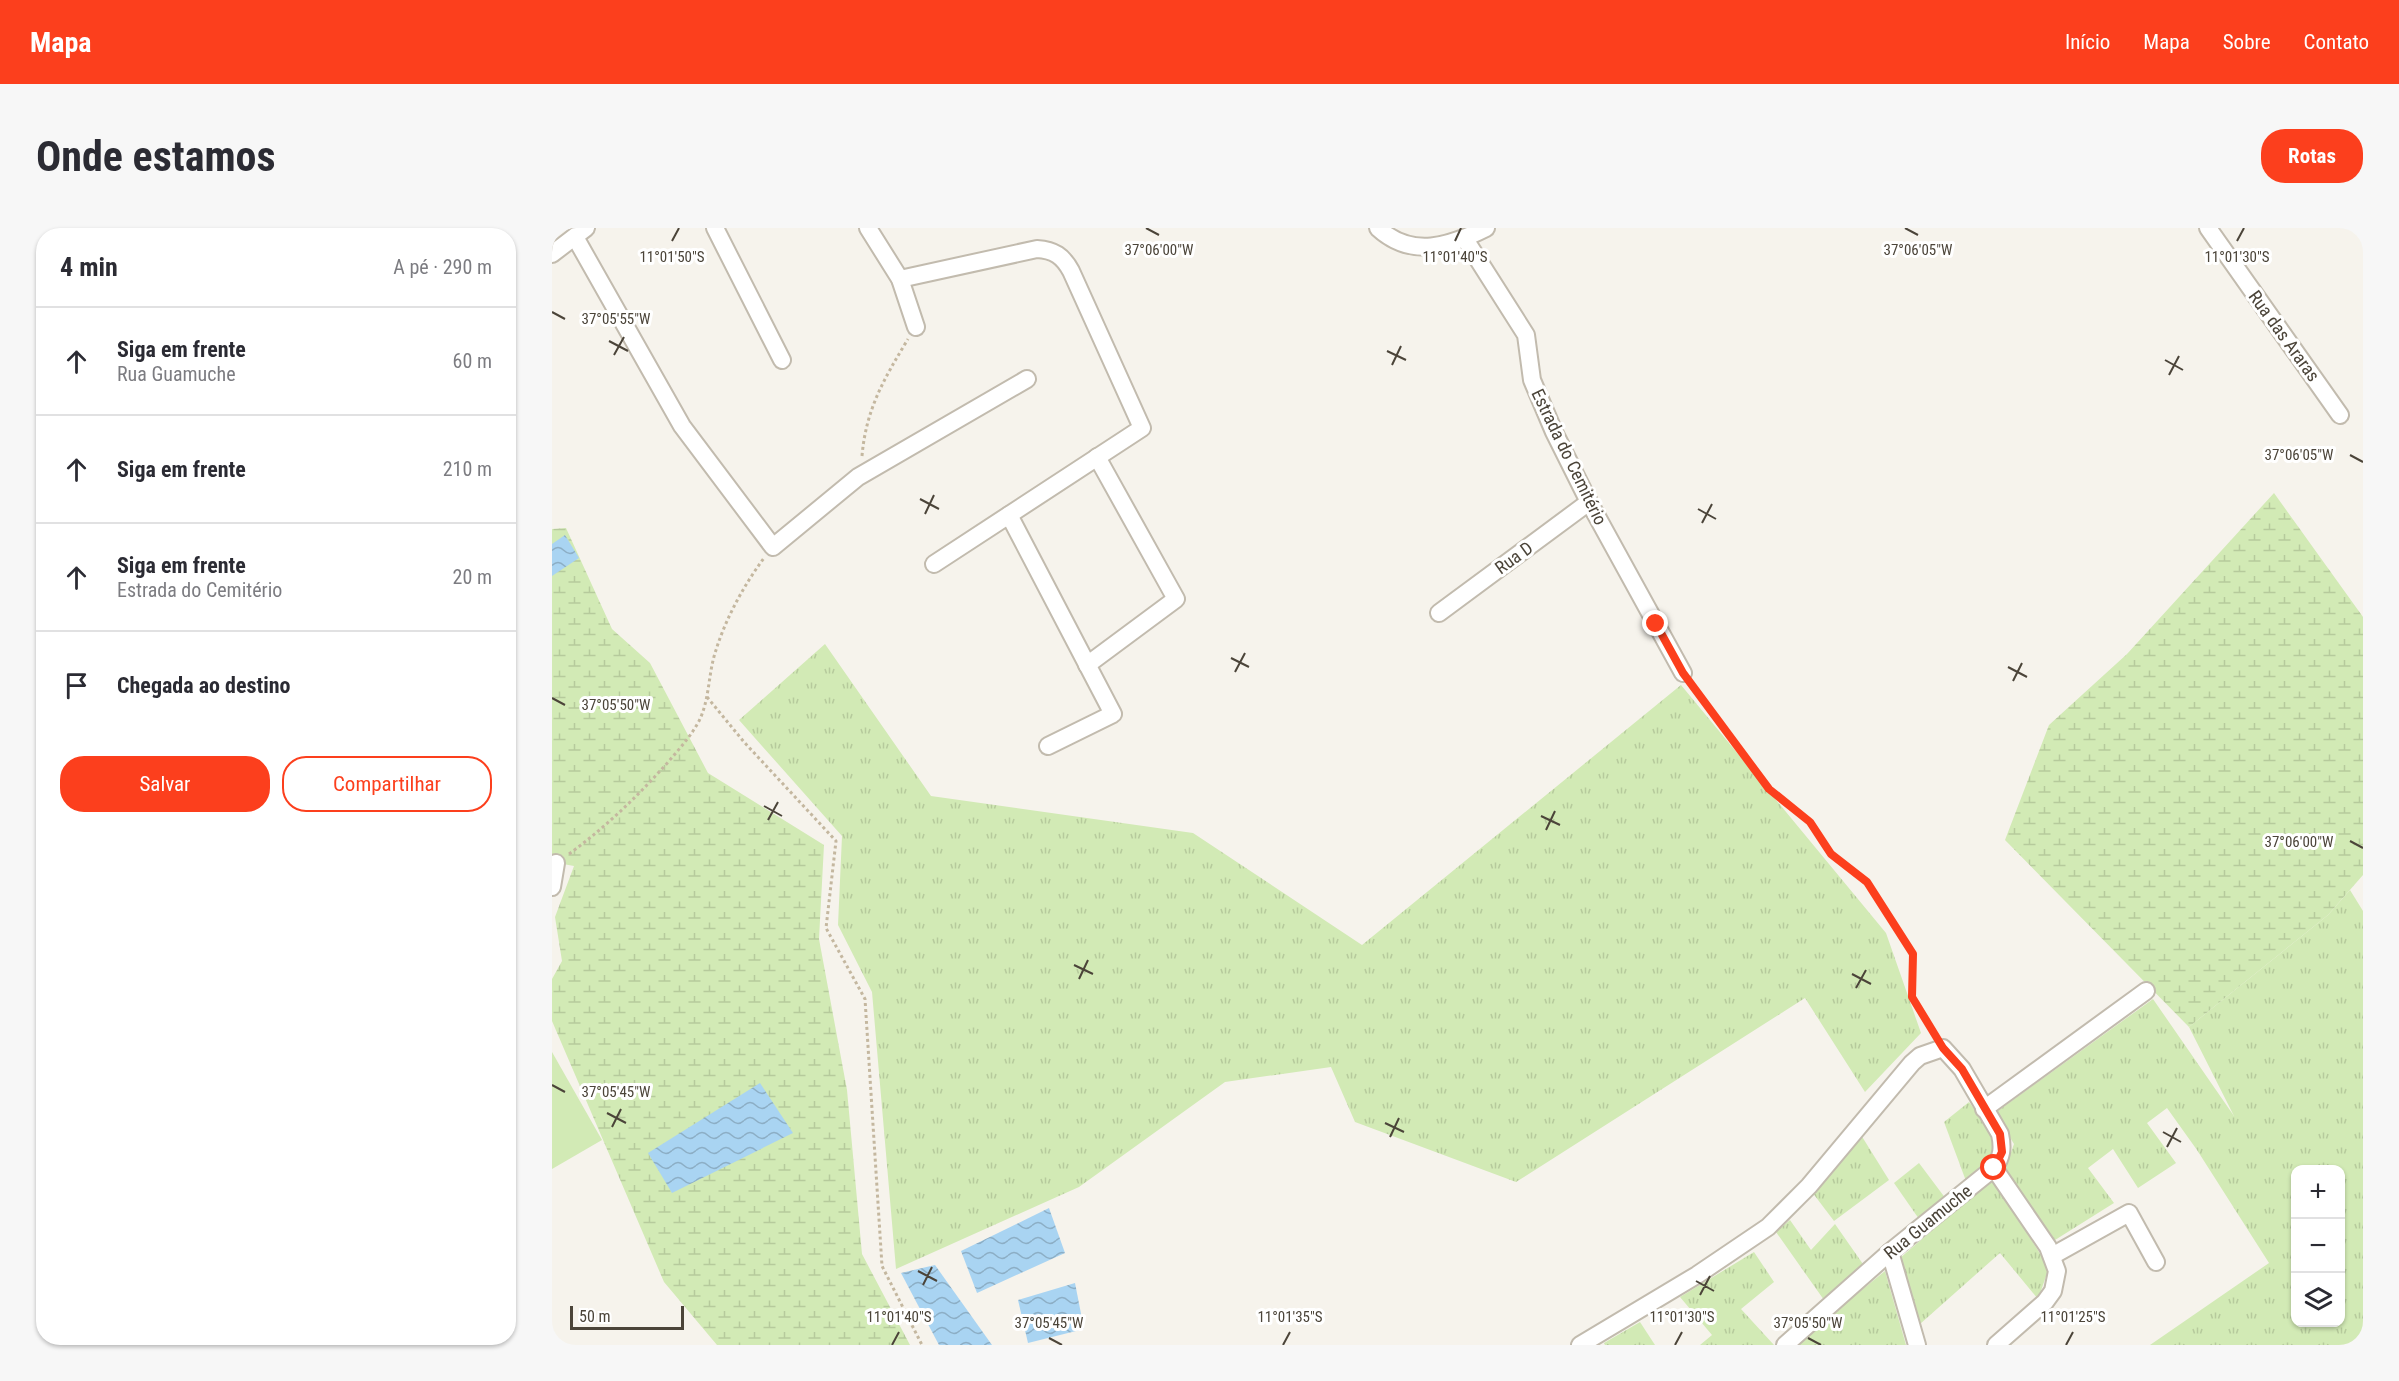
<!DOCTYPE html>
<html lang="pt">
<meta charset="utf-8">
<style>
:root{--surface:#fff;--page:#f7f7f7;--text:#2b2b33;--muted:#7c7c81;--line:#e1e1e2;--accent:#fc3f1d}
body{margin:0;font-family:"Roboto Condensed",sans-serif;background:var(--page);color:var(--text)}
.controls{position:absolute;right:18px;bottom:18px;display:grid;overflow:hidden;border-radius:12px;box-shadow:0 2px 4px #0004}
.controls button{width:54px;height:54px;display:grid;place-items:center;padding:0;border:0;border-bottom:2px solid var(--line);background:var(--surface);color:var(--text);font:30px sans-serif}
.scale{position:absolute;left:18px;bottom:15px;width:114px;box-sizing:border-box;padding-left:6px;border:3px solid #4b4439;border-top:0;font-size:16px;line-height:21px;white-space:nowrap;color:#4b4439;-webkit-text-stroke:4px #fff;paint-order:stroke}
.stop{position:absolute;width:18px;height:18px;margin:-14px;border:4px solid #fc3f1d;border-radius:50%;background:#fff}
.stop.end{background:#fc3f1d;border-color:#fff;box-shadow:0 2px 6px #0008}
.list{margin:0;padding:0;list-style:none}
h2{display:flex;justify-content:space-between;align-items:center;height:78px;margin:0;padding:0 24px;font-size:26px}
h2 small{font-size:20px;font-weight:400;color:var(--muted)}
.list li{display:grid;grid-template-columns:39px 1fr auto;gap:18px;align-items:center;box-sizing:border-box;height:108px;padding:0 24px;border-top:2px solid var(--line)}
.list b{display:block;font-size:22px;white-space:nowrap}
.list p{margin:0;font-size:20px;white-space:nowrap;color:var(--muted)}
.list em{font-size:20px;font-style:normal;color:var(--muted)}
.actions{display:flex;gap:12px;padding:18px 24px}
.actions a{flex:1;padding:14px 0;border:2px solid var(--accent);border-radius:24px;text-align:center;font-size:21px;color:var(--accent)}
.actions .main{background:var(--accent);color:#fff}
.icon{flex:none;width:33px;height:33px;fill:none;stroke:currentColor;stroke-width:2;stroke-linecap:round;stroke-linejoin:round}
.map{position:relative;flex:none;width:1811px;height:1117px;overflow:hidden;border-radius:24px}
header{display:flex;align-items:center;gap:36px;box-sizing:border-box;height:84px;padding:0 30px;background:var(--accent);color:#fff}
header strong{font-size:28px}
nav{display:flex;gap:33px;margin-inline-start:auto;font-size:21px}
.intro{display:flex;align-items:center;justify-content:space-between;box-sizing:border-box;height:144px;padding:0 36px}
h1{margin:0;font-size:42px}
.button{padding:15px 27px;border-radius:24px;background:var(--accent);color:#fff;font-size:21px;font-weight:700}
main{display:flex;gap:36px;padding:0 36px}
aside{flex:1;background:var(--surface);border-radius:24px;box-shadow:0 2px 4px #0004}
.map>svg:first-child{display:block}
.grass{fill:url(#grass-tufts);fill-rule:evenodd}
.wetland{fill:url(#wetland-marsh)}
.pitch{fill:#d2eab5}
.water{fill:url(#water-waves)}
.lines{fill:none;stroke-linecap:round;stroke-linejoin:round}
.minor-casing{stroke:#c2bbae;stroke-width:20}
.path{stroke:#c4b79f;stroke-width:3;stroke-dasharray:3 3;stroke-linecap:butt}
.minor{stroke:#fff;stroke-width:16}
.route{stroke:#fc3f1d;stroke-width:8}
.ticks{fill:none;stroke:#4b4439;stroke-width:2}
.labels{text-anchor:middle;stroke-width:6;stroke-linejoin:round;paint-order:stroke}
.street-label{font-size:18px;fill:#4b4439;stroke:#fff}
.ticks-label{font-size:15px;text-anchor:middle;fill:#4b4439;stroke:#fff;stroke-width:6;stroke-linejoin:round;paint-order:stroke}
</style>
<header>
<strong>Mapa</strong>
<nav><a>Início</a><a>Mapa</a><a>Sobre</a><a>Contato</a></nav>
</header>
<div class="intro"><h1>Onde estamos</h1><a class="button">Rotas</a></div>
<main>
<aside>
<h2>4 min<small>A pé · 290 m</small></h2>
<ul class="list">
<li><svg class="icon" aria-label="ahead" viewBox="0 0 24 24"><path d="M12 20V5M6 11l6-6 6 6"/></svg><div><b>Siga em frente</b><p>Rua Guamuche</p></div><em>60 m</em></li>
<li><svg class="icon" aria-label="ahead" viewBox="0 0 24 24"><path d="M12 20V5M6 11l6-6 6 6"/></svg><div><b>Siga em frente</b></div><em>210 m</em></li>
<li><svg class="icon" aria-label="ahead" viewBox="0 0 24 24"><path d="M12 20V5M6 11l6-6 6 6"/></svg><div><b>Siga em frente</b><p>Estrada do Cemitério</p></div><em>20 m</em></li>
<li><svg class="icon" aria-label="arrive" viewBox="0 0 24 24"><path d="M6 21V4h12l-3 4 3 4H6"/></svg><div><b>Chegada ao destino</b></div></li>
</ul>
<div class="actions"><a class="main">Salvar</a><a>Compartilhar</a></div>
</aside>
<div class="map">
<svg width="1811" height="1117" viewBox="0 0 1811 1117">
<defs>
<pattern id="grass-tufts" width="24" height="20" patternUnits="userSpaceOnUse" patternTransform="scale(1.5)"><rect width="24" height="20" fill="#d2eab5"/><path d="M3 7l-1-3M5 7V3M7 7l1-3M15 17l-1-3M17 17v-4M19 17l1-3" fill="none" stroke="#b6ca9c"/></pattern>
<pattern id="wetland-marsh" width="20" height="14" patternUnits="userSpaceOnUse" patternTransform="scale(1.5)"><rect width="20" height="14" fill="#d2eab5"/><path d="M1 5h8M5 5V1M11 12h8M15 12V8" fill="none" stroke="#b6ca9c"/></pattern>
<pattern id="water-waves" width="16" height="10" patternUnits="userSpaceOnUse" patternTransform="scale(1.5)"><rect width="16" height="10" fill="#a9d4f2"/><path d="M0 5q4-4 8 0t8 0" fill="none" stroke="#8caec5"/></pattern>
</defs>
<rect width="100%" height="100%" fill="#f6f3ec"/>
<g class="grass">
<path d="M273 416 379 568 641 605 810 717 1129 457 1334 705 1369 805 1313 864 1253 770 964 954 803 894 779 839 673 854 527 959 344 1041 320 764 286 697 290 608 187 492Z"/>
<path d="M1798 662 1811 683V1117H1598L1717 1035 1645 922 1615 880 1595 895 1624 935 1586 960 1561 921 1536 940 1562 975 1503 1012 1453 941 1462 916 1443 885 1601 771 1682 888 1637 799 1776 687ZM1744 942H1788V1094H1744Z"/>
<path d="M1417 874 1444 909 1442 928 1414 953 1392 894Z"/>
<path d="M1309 907 1337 952 1282 993 1260 964Z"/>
<path d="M1367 935 1394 971 1367 991 1342 955Z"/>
<path d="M1441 950 1497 1040 1486 1071 1448 1025 1368 1096 1348 1030Z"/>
<path d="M1238 992 1259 1022 1283 996 1313 1039 1272 1072 1224 1004Z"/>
<path d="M1202 1024 1222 1054 1189 1081 1222 1117H1148L1160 1107 1128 1069Z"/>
<path d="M1333 1043 1354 1117H1242Z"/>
<path d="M1088 1094 1103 1117H1053L1052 1115Z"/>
</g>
<g class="wetland">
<path d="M1722 265 1811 389V647L1776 687 1637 799 1453 612 1497 497 1575 426Z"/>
<path d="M14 300 60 401 98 435 156 545 272 617 267 711 295 862 310 1026 358 1117H165L112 1054 0 793V751L10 733 3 689 22 638 0 634V301Z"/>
</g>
<path class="pitch" d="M0 824 50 912 0 941Z"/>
<g class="water">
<path d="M13 307 27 330 0 348V316Z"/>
<path d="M208 855 241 905 120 965 96 925Z"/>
<path d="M497 980 513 1025 425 1065 409 1023Z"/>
<path d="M383 1037 440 1117H387L349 1045Z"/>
<path d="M523 1055 532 1101 476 1115 466 1072Z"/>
</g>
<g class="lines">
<defs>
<g id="minor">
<path d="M163 0 230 132"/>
<path d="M316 0 348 51 364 99"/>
<path d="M826 0C860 31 898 18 934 0"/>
<path d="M1656 0 1788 187"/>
<path d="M23 9 130 198 221 319 306 249 475 151"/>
<path d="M913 11 974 107 980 152 1002 204 1037 274 1131 445"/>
<path d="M0 26 34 0"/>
<path d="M348 51 485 21C502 22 511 28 519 43L590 200 382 336"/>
<path d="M457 287 561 486 496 518"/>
<path d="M887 385 1037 274"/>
<path d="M535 437 624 371 545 229"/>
<path d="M0 659 4 635"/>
<path d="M1432 881 1594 763"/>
<path d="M1442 940 1496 1019 1505 1043 1501 1063 1493 1074 1444 1117"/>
<path d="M1338 1024 1365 1117"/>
<path d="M1500 1028 1577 985 1604 1034"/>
<path d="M1028 1117 1145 1047 1216 999 1257 958 1360 835 1368 828 1391 820 1410 841 1448 906C1451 920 1450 929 1442 940L1338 1024 1233 1117"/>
</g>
</defs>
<use href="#minor" class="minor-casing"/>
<g class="path">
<path d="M310 228C314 181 332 151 356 111"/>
<path d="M1140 457 1217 561 1258 594 1279 626 1315 654 1361 726 1360 769 1383 806"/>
<path d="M155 469 192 514 284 613 274 700 313 771 330 1038 370 1117"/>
<path d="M17 626C55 598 86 568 117 533 128 520 139 508 147 493 158 471 156 445 164 422 174 390 192 357 212 330"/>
</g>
<use href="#minor" class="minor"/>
</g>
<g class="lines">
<path class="route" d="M1104 396 1131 445 1217 561 1258 594 1279 626 1315 654 1361 726 1360 769 1391 820 1410 841 1448 906 1450 924 1442 940"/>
</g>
<path class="ticks" d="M594 0 607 7M1353 0 1366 7M120 13 127 0M903 13 909 0M1685 13 1692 0M0 84 13 91M57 113 76 123M835 123 854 132M62 127 72 109M1613 132 1631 142M840 137 849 118M1617 147 1627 128M1798 227 1811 234M368 271 387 281M1146 281 1164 291M373 286 382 267M1150 295 1160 276M679 430 697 439M1456 439 1475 449M683 444 693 425M1461 453 1470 435M0 470 13 477M212 578 230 588M989 588 1008 597M216 592 226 574M994 602 1003 583M1798 613 1811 620M522 737 541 746M1300 746 1319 756M527 751 536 732M1304 760 1314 742M0 857 13 864M55 885 74 895M833 895 852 904M60 899 69 881M1611 904 1629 914M838 909 847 890M1615 919 1625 900M366 1043 385 1053M1144 1053 1162 1063M371 1057 380 1039M1148 1067 1158 1048M497 1110 510 1117M1256 1110 1269 1117M340 1117 347 1104M731 1117 738 1104M1123 1117 1130 1104M1514 1117 1521 1104"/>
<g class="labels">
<g class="street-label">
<text transform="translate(1732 108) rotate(54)" y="6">Rua das Araras</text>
<text transform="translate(1017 229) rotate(64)" y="6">Estrada do Cemitério</text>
<text transform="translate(962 330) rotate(-36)" y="6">Rua D</text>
<text transform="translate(1376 994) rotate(-39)" y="6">Rua Guamuche</text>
</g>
</g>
<g class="ticks-label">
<text x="607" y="27">37°06'00"W</text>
<text x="1366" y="27">37°06'05"W</text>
<text x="120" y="34">11°01'50"S</text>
<text x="903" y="34">11°01'40"S</text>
<text x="1685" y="34">11°01'30"S</text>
<text x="64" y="96">37°05'55"W</text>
<text x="1747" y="232">37°06'05"W</text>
<text x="64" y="482">37°05'50"W</text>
<text x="1747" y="619">37°06'00"W</text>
<text x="64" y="869">37°05'45"W</text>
<text x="347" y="1094">11°01'40"S</text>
<text x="738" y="1094">11°01'35"S</text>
<text x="1130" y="1094">11°01'30"S</text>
<text x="1521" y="1094">11°01'25"S</text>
<text x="497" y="1100">37°05'45"W</text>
<text x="1256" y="1100">37°05'50"W</text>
</g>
</svg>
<div class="controls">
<button>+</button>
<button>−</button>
<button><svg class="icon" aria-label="layers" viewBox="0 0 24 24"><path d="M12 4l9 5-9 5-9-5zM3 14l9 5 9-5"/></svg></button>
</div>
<div class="scale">50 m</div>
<div class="stop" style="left:1442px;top:940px"></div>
<div class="stop end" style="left:1104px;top:396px"></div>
</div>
</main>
